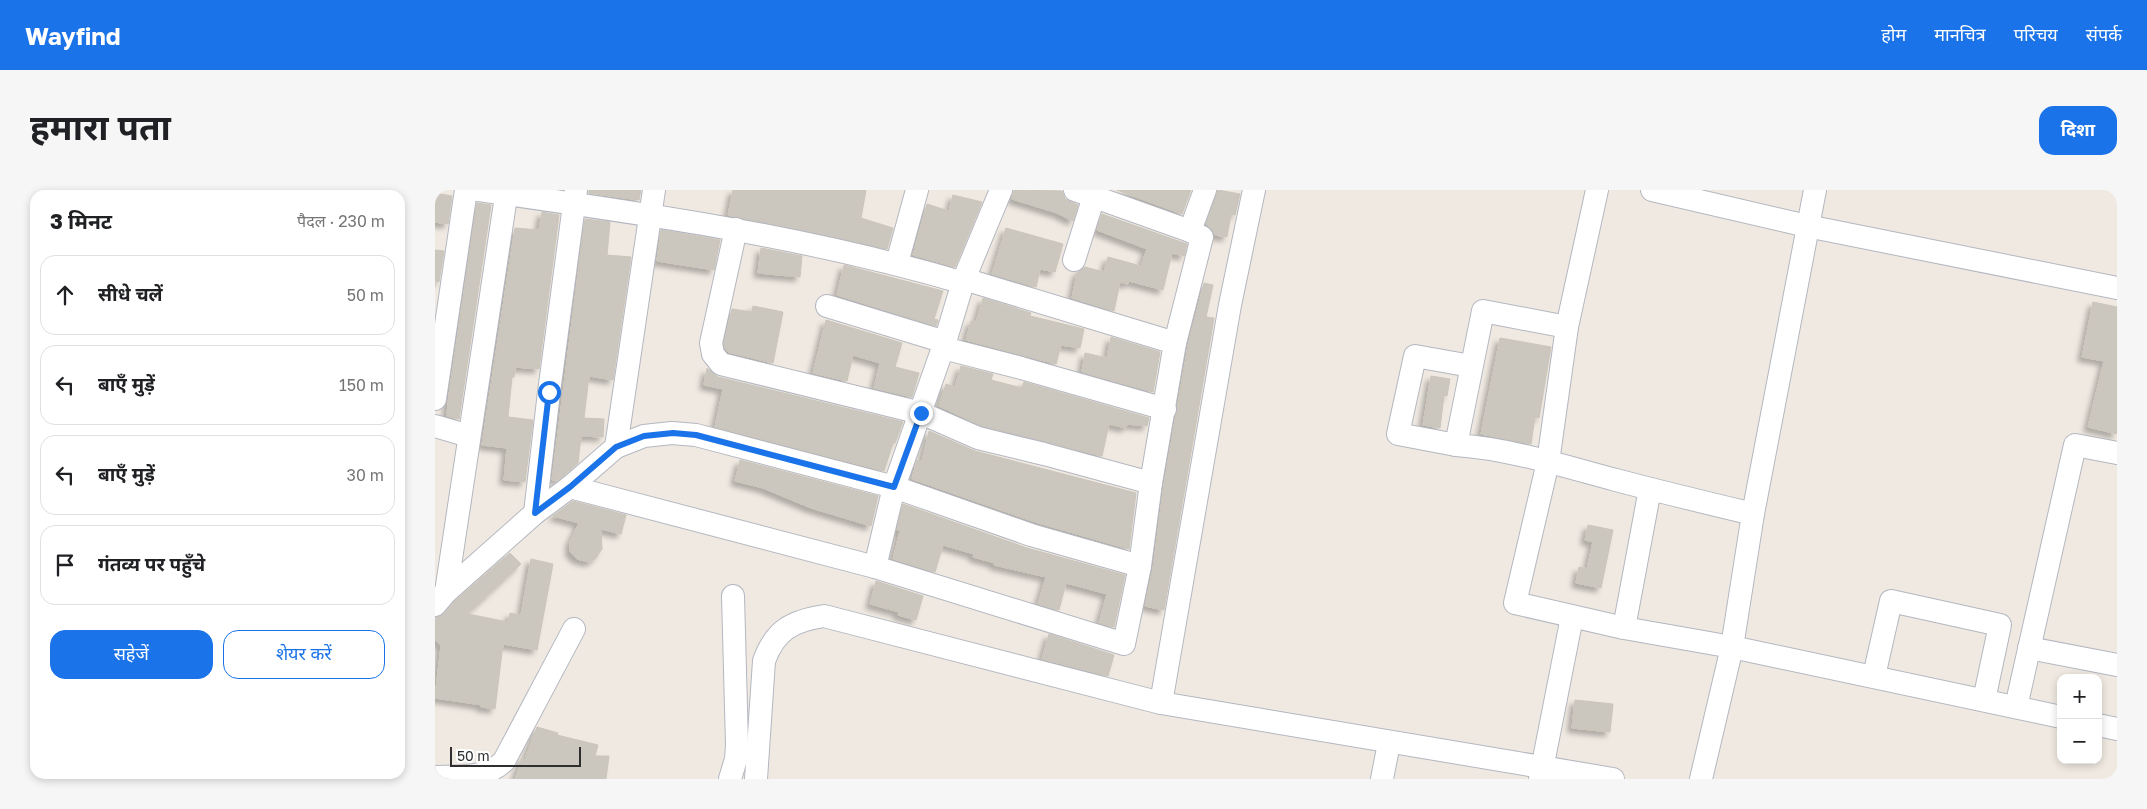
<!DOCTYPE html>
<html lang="hi">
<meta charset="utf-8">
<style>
:root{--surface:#fff;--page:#f6f6f6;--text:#202124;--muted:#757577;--line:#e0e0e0;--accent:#1a73e8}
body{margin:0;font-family:"Golos Text","Noto Sans Devanagari",sans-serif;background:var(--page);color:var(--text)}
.controls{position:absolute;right:15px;bottom:15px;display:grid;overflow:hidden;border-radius:10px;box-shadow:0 2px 8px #0003}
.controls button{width:45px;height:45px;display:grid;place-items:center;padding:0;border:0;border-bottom:1px solid var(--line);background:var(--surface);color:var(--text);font:25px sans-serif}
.scale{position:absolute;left:15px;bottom:12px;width:131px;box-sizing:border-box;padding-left:5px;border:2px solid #2e2e2e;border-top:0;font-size:14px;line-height:18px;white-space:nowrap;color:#2e2e2e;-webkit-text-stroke:4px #fff;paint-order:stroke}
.stop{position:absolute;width:15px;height:15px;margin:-11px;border:4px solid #1a73e8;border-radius:50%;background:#fff}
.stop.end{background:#1a73e8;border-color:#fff;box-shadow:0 1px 5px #0008}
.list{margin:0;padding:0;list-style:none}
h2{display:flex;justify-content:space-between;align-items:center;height:65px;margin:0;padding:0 20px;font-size:21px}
h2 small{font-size:16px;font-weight:400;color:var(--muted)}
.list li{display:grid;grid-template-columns:32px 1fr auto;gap:15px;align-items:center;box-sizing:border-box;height:80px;margin:0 10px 10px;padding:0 10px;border:1px solid var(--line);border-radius:15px}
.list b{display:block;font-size:19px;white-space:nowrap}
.list em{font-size:16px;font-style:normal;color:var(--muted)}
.actions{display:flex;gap:10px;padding:15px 20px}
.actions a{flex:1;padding:11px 0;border:1px solid var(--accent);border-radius:15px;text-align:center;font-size:18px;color:var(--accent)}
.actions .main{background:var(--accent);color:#fff}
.icon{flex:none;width:28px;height:28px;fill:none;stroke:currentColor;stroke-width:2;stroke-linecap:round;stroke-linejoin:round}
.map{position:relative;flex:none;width:1682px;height:589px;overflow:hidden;border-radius:15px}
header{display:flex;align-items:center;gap:30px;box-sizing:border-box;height:70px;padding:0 25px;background:var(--accent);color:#fff}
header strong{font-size:24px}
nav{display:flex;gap:28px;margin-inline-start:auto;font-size:18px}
.intro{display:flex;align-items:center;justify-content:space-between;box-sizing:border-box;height:120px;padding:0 30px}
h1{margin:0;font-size:35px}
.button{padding:12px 22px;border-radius:15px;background:var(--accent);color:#fff;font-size:18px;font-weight:700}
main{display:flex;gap:30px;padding:0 30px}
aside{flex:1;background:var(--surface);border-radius:15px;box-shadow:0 2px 8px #0003}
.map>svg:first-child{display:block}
.building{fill:#cbc7bf;stroke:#cbc5ba;filter:url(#shadow)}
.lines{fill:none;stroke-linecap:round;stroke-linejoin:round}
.minor-casing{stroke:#b4b7c1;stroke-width:24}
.minor{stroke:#fff;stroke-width:22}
.route{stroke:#1a73e8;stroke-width:6}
</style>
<header>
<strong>Wayfind</strong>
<nav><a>होम</a><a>मानचित्र</a><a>परिचय</a><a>संपर्क</a></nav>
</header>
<div class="intro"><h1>हमारा पता</h1><a class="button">दिशा</a></div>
<main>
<aside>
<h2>3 मिनट<small>पैदल · 230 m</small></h2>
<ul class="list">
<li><svg class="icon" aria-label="ahead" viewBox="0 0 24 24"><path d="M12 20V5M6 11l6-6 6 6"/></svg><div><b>सीधे चलें</b></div><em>50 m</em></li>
<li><svg class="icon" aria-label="left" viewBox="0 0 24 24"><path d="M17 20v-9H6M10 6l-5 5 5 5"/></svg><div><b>बाएँ मुड़ें</b></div><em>150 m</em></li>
<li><svg class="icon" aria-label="left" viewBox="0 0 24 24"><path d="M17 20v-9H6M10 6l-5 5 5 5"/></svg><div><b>बाएँ मुड़ें</b></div><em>30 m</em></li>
<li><svg class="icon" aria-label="arrive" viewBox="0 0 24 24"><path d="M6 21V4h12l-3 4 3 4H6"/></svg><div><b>गंतव्य पर पहुँचे</b></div></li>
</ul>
<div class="actions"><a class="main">सहेजें</a><a>शेयर करें</a></div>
</aside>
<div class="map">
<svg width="1682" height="589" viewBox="0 0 1682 589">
<defs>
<filter id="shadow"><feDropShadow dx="-4.5" dy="4.5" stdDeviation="2.5" flood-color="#0004"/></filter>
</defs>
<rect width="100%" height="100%" fill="#efe9e1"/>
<g class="building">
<path d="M154 0H206L204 10 154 3Z"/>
<path d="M298 0H431L426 28 458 38 452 59 293 25Z"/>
<path d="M579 0 627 1 630 9 643 15 638 31 622 23 577 9Z"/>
<path d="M682 0H756L747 24Z"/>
<path d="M783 0 805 4 800 25 796 24 792 47 780 45 777 39 771 34Z"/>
<path d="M0 3 17 6 13 34 0 32Z"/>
<path d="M518 5 547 12 520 77 478 65 492 14 514 21Z"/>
<path d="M42 13 56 15 24 229 12 226 13 212Z"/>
<path d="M107 22 124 25 104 179 80 177 79 187H77L73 227 98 230 90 292 69 290 72 258 47 255 80 38 104 40Z"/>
<path d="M667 24 752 54 749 66 737 63 728 100 694 91 693 94 685 92 679 121 637 108 642 83 650 77 669 82 673 67 706 76 712 59 662 40Z"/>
<path d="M150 29 175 32 172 65 196 67 178 190 154 186 149 228 169 229 168 247 146 246 143 273 123 290H117Z"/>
<path d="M571 38 628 54 620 82 605 79 601 97 557 84Z"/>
<path d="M226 40 285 50 279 80 222 71Z"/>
<path d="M326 58 367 66 365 87 323 83Z"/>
<path d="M0 60 9 61 4 92 0 91Z"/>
<path d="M409 75 508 101 499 129 503 130 501 136 402 105Z"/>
<path d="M769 93 778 95 771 127 779 128 729 420 710 416 718 379 729 295 753 156Z"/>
<path d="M548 108 596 123 595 126 649 139 645 158 626 155 621 174 531 150 536 131 541 132Z"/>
<path d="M1658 112 1682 117V244L1653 237 1669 171 1647 167Z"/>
<path d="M318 116 348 122 338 173 293 162 290 158 289 153 297 119 317 122Z"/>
<path d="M391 130 467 153 460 177 484 183 477 207 439 198 445 173 418 165 412 191 378 183Z"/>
<path d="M676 147 725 162 718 202 647 182 650 163 672 168Z"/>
<path d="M1065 148 1116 157 1104 228 1100 227 1096 254 1046 244Z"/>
<path d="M526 176 558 184 556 190 587 198 589 192 714 228 712 236 692 234 691 238 674 234 667 266 547 236 504 216 511 194 520 197Z"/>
<path d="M272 178 283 187 468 232 460 253H458L449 281 280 237 288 199 269 195Z"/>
<path d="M996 186 1015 189 1012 206 1009 205 1005 238 988 235Z"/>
<path d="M494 241 540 261 701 303 694 359 600 332 477 289 482 270 487 271Z"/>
<path d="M305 270 443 306 436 336 376 318 328 298 300 291Z"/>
<path d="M138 311 191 325 186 344 166 339 167 359 160 369 154 372 142 369 135 362V352L144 333 118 326Z"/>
<path d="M468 314 592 358 690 385 679 437 664 433 672 404 631 393 624 420 603 414 611 387 559 375 560 373 538 367 539 364 508 355 500 382 458 369 465 341 462 340Z"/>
<path d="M1153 335 1178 340 1166 398 1141 393 1144 377 1152 379 1158 352 1150 350Z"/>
<path d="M75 363 86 374 33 424 73 432 75 423 86 425 96 369 118 374 102 460 68 454 60 519 46 517 47 515 0 508 6 456 0 449V428L10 424 20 411Z"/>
<path d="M441 391 488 406 481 430 463 425 464 422 435 414Z"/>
<path d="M614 444 679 465 673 486 607 469Z"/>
<path d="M1140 510 1178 514 1175 542 1137 538Z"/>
<path d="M102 537 123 543 122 545 163 555 160 566H174L171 589H80L87 568 90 569Z"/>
</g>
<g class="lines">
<defs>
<g id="minor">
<path d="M43 0C206 23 370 46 529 93"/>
<path d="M1162 0 1132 137 1113 272 1080 413 1189 438 1297 457 1626 527"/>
<path d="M1217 0 1372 36 1682 98"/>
<path d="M301 39 276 153 278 164 286 174 486 223 543 248 609 264 716 293"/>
<path d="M755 41 770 0"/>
<path d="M639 70 661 0"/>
<path d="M462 73 482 0"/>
<path d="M529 89 740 153"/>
<path d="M392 116 510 152"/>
<path d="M1132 137 1048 121 1021 255C1076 259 1128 276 1181 290 1226 302 1272 313 1318 324"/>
<path d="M508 158 586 178 730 219"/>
<path d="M0 209 31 0"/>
<path d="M0 236 34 246"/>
<path d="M1021 255 963 244 980 166 1036 176"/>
<path d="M181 257 219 0"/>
<path d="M135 297 440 377 689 454 705 376 716 293 740 153 767 47 755 41 640 0"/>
<path d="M100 323 114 202 141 0"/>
<path d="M440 377 459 297 510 152 529 89 566 0"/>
<path d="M11 402 72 0"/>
<path d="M0 415 11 402 100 323 135 297 181 257 209 246 237 243 261 245 459 297 596 345 705 376"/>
<path d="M1189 438 1215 299"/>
<path d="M1594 458 1682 475"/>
<path d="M1439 486 1456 411 1565 435 1549 510"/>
<path d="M726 513 795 115 819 0"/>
<path d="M1581 517 1640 255 1682 263"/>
<path d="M1663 535 1682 539"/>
<path d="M0 587C25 586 51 589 69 571L139 439"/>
<path d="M295 589 301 569 302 555 298 406"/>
<path d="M321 589 329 471C340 440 357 431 389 426L726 513 1178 589"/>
<path d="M947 589 954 553"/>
<path d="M1105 589 1137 427"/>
<path d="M1266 589 1297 457 1318 324 1380 0"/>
</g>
</defs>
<use href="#minor" class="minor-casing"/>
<use href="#minor" class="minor"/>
</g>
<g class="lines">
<path class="route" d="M114 202 100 323 135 297 181 257 209 246 238 243 261 245 459 297 486 223"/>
</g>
</svg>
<div class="controls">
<button>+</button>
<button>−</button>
</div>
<div class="scale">50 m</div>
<div class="stop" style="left:114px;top:202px"></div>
<div class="stop end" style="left:486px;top:223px"></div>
</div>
</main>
